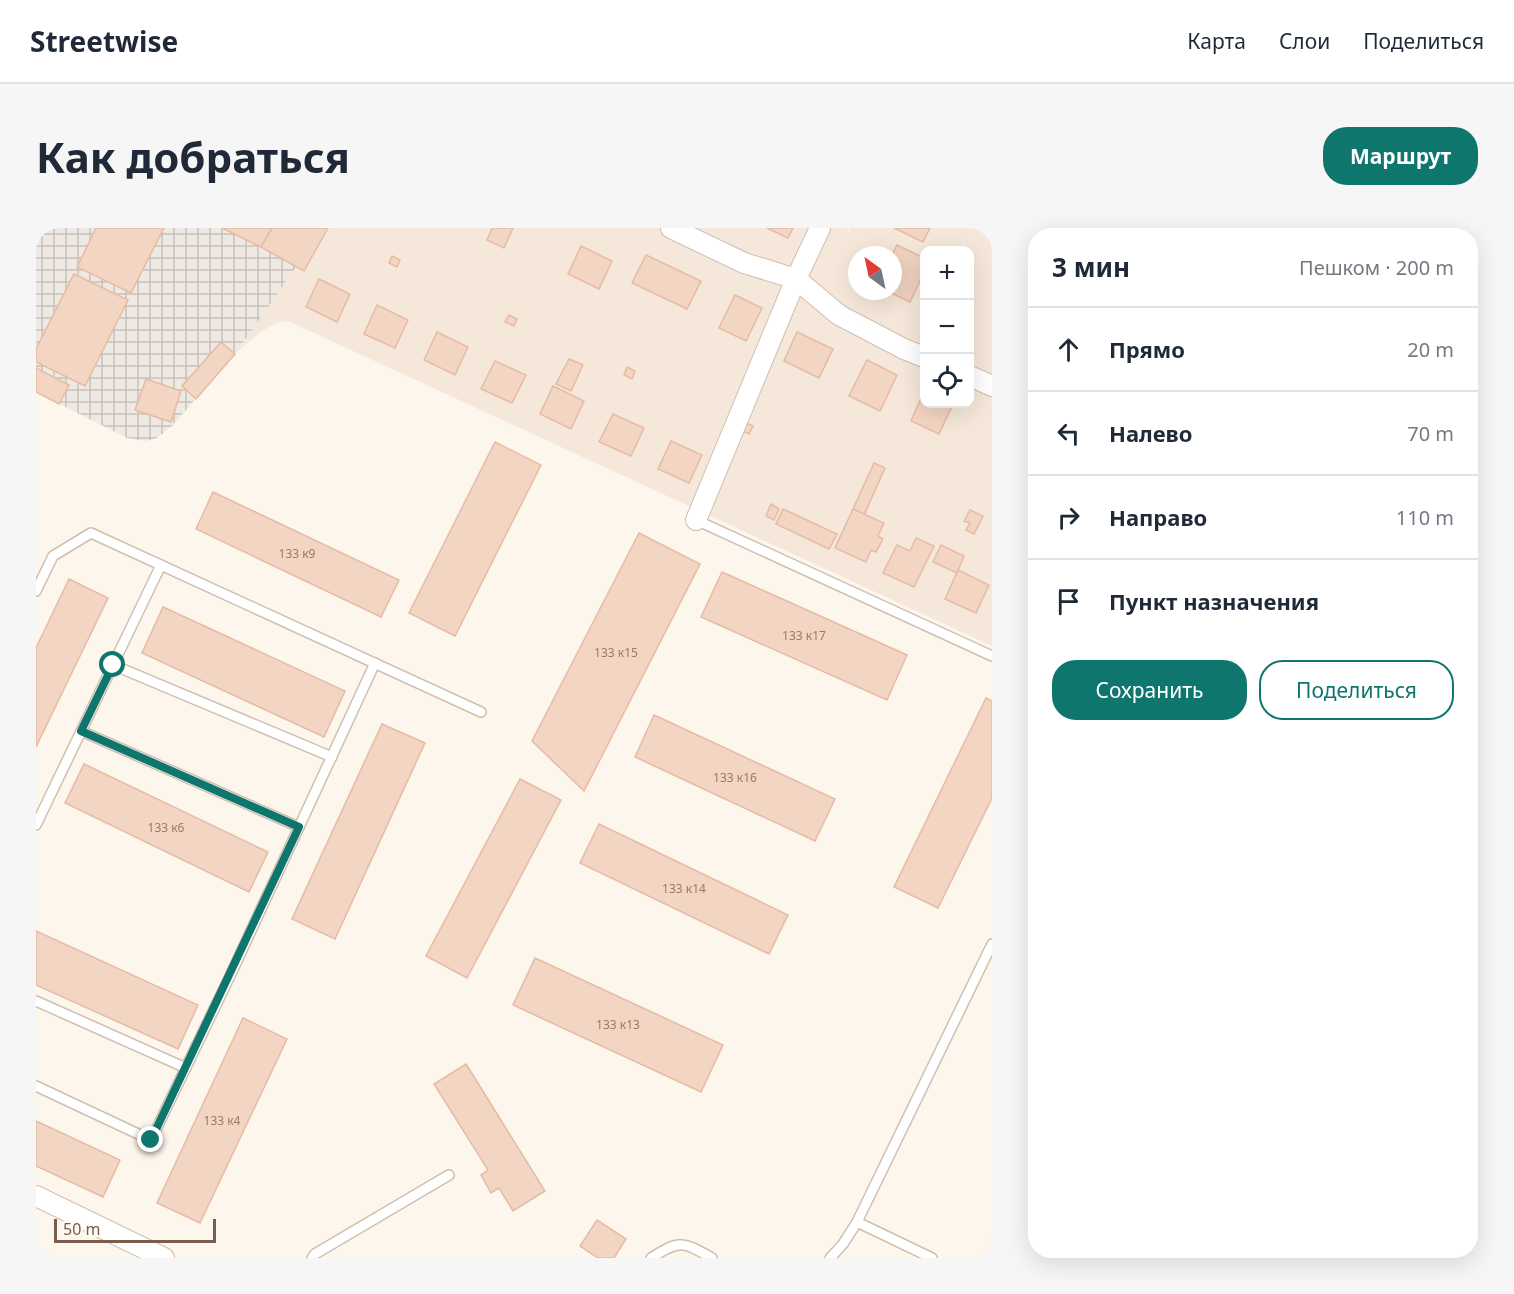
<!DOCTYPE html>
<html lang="ru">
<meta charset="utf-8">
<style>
:root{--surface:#fff;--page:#f6f6f7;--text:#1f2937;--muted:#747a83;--line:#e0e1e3;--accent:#0f766e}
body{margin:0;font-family:"Noto Sans",sans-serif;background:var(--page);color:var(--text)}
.controls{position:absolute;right:18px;top:18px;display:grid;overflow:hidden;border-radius:12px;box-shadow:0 6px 24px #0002}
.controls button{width:54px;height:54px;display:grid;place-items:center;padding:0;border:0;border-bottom:2px solid var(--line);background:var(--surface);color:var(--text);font:30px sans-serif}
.compass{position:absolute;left:812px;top:18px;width:54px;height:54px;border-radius:50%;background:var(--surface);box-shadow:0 6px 24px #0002;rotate:327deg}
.scale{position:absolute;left:18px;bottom:15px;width:162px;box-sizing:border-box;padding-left:6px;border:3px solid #7a5c4d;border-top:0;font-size:16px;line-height:21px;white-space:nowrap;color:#7a5c4d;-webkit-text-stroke:4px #fffaf3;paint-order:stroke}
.stop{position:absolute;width:18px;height:18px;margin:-14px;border:4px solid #0f766e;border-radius:50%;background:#fff}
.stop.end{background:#0f766e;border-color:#fff;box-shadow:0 2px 6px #0008}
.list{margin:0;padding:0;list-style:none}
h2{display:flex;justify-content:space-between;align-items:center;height:78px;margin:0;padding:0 24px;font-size:26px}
h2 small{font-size:20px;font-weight:400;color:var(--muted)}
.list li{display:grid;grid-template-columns:39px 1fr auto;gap:18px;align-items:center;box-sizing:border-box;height:84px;padding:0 24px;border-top:2px solid var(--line)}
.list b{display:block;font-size:22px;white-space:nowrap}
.list em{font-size:20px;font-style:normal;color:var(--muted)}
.actions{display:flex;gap:12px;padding:18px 24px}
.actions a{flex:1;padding:14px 0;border:2px solid var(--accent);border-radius:24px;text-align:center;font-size:21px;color:var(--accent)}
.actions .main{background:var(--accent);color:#fff}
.icon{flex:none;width:33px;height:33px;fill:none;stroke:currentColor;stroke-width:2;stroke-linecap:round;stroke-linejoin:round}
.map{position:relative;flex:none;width:956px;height:1030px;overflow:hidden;border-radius:24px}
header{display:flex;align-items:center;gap:36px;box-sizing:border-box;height:84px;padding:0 30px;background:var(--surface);border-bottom:2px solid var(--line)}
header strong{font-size:28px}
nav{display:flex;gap:33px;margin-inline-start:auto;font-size:21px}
.intro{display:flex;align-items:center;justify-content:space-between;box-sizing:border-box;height:144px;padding:0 36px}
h1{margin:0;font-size:42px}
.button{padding:15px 27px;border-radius:24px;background:var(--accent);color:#fff;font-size:21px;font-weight:700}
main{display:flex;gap:36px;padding:0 36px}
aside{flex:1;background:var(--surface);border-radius:24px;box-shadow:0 6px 24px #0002}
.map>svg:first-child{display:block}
.residential{fill:#f5e8da;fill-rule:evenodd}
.industrial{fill:url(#industrial-grid)}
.building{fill:#f3d5c3;stroke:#e6bba3;stroke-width:1.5}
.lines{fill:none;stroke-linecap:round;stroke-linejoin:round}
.lane-casing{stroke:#d1beb0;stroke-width:12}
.street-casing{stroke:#d1beb0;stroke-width:22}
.lane{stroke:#fff;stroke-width:9}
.street{stroke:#fff;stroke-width:20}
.route{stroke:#0f766e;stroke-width:8}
.labels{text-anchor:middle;stroke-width:5;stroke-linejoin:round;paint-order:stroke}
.number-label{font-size:12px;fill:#987a6a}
</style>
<header>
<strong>Streetwise</strong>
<nav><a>Карта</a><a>Слои</a><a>Поделиться</a></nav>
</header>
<div class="intro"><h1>Как добраться</h1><a class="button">Маршрут</a></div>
<main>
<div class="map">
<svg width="956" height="1030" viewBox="0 0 956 1030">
<defs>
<pattern id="industrial-grid" width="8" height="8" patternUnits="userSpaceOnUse" patternTransform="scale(1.5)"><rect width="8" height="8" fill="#efe9e4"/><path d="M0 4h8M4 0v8" fill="none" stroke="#c7c0bb"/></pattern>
</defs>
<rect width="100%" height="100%" fill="#fdf6ec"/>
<path class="residential" d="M292 0H811L812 5 814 0H956V418L252 93 243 94 226 103 199 126 260 39ZM888 22H934V176H888ZM821 27H857V63H821Z"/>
<path class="industrial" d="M0 0H292L260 39 199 126 135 199 121 210 110 213 91 210 0 164Z"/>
<g class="building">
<path d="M60 0H128L95 65 41 39Z"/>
<path d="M186 0H236L225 19Z"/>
<path d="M236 0H292L268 43 225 19Z"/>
<path d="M456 0H477L468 20 451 12Z"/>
<path d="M731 0H757L752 10Z"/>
<path d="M858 0H894L887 14Z"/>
<path d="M861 17 888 30V44L874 74 851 63H857L856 27Z"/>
<path d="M545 18 576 33 563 61 532 46Z"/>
<path d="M610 27 665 53 651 81 596 55Z"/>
<path d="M356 28 364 32 361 39 353 35Z"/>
<path d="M38 46 92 72 49 158 0 134V121Z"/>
<path d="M283 51 314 66 301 94 270 79Z"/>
<path d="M699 67 726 80 710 113 683 100Z"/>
<path d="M341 77 372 92 359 120 328 106Z"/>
<path d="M473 87 481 91 478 98 469 94Z"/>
<path d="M401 104 432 119 419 147 388 132Z"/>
<path d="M761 104 797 121 783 150 748 133Z"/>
<path d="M185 114 199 126 160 171 146 158Z"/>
<path d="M533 131 547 137 535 163 520 156Z"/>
<path d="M831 132 861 147 844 183 813 168Z"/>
<path d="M459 133 490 147 476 175 445 161Z"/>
<path d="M591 139 599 143 596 151 588 147Z"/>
<path d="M0 140 33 157 23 176 0 164Z"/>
<path d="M110 151 145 163 135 194 99 182Z"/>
<path d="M517 158 548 173 535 201 504 186Z"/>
<path d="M888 163V176H917L903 206 875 193Z"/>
<path d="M577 186 608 200 595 228 563 214Z"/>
<path d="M708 194 717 198 713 206 704 202Z"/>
<path d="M635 213 666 227 653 255 622 241Z"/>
<path d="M459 214 505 237 419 408 373 385Z"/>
<path d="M838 235 849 240 828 287 817 281Z"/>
<path d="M177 264 363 352 345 389 160 301Z"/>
<path d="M735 276 743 281 738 292 730 288Z"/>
<path d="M747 281 801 306 793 321 740 296Z"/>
<path d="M817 281 848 295 842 308 847 311 840 324 835 322 830 334 799 320Z"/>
<path d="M934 282 947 288 938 306 930 302 934 295 928 293Z"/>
<path d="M603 305 664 336 548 563 496 513Z"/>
<path d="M880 310 898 318 878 359 847 345 861 317 874 323Z"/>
<path d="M905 317 928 328 921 345 897 334Z"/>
<path d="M922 342 953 357 940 385 909 371Z"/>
<path d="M686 344 871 427 851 472 665 389Z"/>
<path d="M33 351 72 370 0 519V420Z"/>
<path d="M127 379 309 463 288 509 106 425Z"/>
<path d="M950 470 956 473V570L902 680 858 659Z"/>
<path d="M618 487 799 571 779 613 599 529Z"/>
<path d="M346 496 389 515 299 711 256 691Z"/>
<path d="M48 536 232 624 213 664 29 575Z"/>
<path d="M484 551 525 572 431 750 390 728Z"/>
<path d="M563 596 752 687 733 726 544 635Z"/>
<path d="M0 703 162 777 142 821 0 757Z"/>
<path d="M499 730 687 817 665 864 477 777Z"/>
<path d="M207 790 251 811 164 995 121 975Z"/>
<path d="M430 836 509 963 477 983 463 960 455 965 445 947 452 942 398 856Z"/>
<path d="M0 893 84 932 67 969 0 938Z"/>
<path d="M561 992 590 1011 578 1030H562L544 1018Z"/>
</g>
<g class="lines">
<defs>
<g id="lane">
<path d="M660 292 956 428"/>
<path d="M0 363 17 328 55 305 445 484"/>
<path d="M77 437 296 529"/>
<path d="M45 503 263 599"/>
<path d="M0 597 125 337"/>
<path d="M0 773 150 840"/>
<path d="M0 858 115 912 194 748 339 435"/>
<path d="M821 994 896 1030"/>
<path d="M276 1030 279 1026 413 947"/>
<path d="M615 1030C644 1012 646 1013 676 1030"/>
<path d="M794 1030 807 1016 821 994 956 716"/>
</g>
<g id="street">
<path d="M635 0 708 35 760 51 660 292"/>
<path d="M784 0 760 51 803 87 868 121 888 129"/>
<path d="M934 148 956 158"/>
<path d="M0 968 128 1030"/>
</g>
</defs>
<use href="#lane" class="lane-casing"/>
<use href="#street" class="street-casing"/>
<use href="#lane" class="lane"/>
<use href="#street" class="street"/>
</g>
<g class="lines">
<path class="route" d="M77 437 45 503 263 599 115 912"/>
</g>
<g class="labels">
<g class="number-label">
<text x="261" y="330">133 к9</text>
<text x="768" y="412">133 к17</text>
<text x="580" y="429">133 к15</text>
<text x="699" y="554">133 к16</text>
<text x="130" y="604">133 к6</text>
<text x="648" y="665">133 к14</text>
<text x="582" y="801">133 к13</text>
<text x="186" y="897">133 к4</text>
</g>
</g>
</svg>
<div class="controls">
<button>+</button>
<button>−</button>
<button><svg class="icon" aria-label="locate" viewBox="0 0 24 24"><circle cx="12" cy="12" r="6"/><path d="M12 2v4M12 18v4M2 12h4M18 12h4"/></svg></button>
</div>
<svg class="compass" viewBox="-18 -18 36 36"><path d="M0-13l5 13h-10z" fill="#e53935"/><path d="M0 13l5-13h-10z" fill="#747a83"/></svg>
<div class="scale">50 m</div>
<div class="stop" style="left:77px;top:437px"></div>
<div class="stop end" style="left:115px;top:912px"></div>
</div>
<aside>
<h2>3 мин<small>Пешком · 200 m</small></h2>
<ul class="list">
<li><svg class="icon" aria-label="ahead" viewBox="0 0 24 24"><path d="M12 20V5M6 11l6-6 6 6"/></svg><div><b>Прямо</b></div><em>20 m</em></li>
<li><svg class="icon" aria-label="left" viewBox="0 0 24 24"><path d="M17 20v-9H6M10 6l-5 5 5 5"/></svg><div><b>Налево</b></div><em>70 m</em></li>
<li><svg class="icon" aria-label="right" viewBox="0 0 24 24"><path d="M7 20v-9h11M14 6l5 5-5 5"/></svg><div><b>Направо</b></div><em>110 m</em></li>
<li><svg class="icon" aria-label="arrive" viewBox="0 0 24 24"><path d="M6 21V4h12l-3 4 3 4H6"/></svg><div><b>Пункт назначения</b></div></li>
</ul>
<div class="actions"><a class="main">Сохранить</a><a>Поделиться</a></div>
</aside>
</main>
